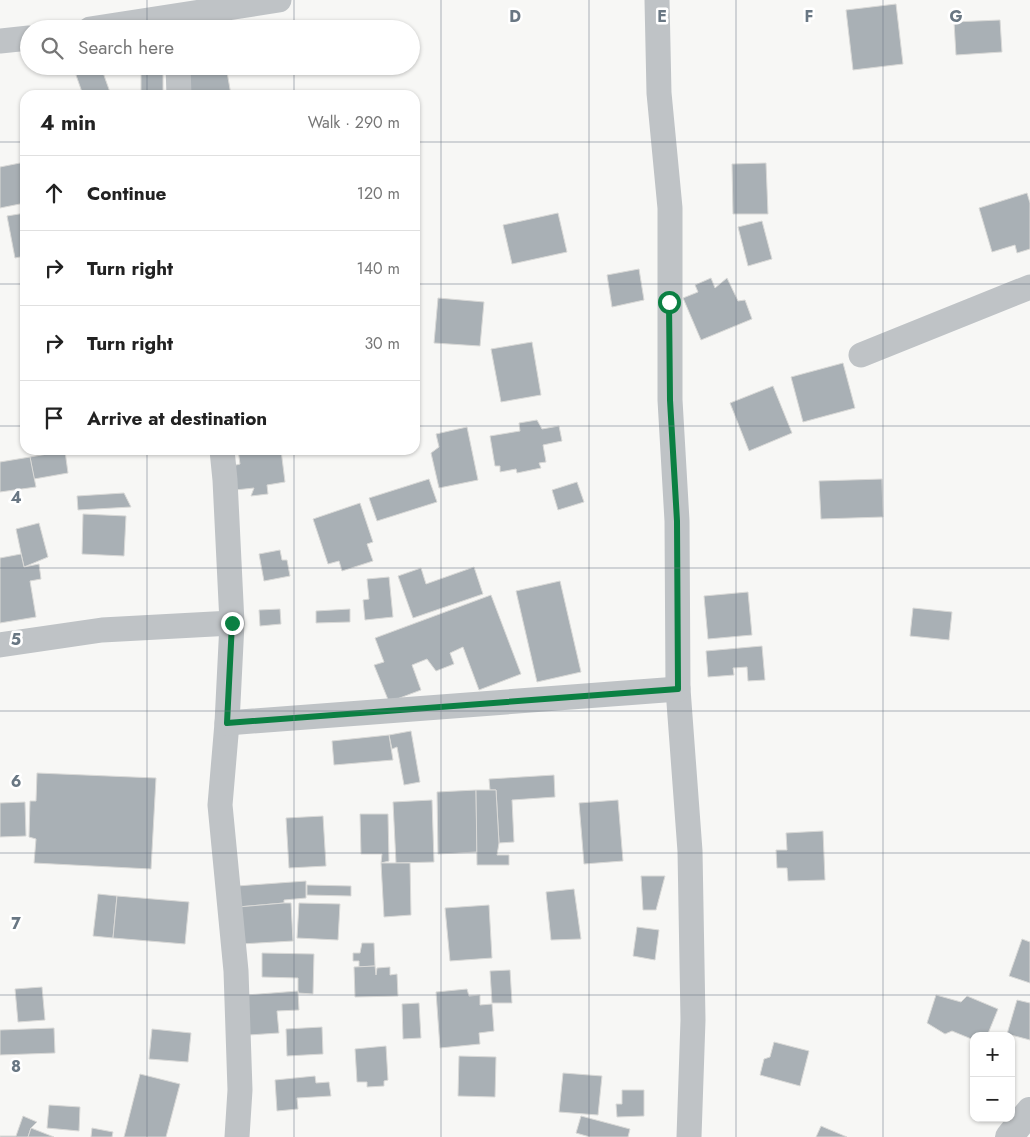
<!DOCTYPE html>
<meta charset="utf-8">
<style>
:root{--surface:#fff;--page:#f2f2f2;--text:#222;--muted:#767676;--line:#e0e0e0}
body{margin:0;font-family:Jost,sans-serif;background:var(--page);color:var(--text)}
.controls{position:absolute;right:15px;bottom:15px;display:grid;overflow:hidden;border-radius:10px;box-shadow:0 1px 4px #0004}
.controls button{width:45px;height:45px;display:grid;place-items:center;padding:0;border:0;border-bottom:1px solid var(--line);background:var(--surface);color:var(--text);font:25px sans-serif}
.stop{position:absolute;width:15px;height:15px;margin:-11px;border:4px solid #0b8043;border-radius:50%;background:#fff}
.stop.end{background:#0b8043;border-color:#fff;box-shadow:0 1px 5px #0008}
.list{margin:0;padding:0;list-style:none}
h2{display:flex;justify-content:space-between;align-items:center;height:65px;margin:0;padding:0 20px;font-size:21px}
h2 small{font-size:16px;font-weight:400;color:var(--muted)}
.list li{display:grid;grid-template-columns:32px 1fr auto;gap:15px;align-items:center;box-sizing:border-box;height:75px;padding:0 20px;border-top:1px solid var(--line)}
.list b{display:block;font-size:19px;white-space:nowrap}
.list em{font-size:16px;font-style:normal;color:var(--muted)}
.icon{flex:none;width:28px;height:28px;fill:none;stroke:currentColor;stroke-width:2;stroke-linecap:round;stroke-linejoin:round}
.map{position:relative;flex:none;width:1030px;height:1137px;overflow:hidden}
.search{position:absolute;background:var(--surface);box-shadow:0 1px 4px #0004;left:20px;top:20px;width:400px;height:55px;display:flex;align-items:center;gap:12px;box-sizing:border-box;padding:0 18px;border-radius:28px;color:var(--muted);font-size:19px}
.panel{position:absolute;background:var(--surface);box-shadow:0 1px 4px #0004;left:20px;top:90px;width:400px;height:365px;border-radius:15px}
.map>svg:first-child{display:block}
.building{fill:#a9b0b5;stroke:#d9d9d7}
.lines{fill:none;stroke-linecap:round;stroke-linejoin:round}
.minor{stroke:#bfc3c6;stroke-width:25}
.tertiary{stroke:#bfc3c6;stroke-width:28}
.route{stroke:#0b8043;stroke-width:6}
.grid{fill:none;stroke:#697783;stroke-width:1;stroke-opacity:0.55}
.grid-label{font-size:16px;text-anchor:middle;font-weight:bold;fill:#697783;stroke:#fff;stroke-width:5;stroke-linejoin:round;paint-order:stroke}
</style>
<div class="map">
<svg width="1030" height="1137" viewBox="0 0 1030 1137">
<rect width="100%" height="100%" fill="#f7f7f5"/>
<g class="building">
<path d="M896 4 903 64 853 70 846 10Z"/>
<path d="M1000 20 1002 52 956 55 954 22Z"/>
<path d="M102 66H132V70L103 75Z"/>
<rect x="141" y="66" width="22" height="29"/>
<path d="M186 66H226L231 95H191Z"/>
<path d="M101 67 111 95H83L76 75Z"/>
<path d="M25 162V203L0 208V167Z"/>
<path d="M766 163 768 214H733L732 164Z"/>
<path d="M1027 193 1030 203V249L1017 253 1015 245 992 252 979 208Z"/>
<path d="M25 213V256L15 258 7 216Z"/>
<path d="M558 213 567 252 512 264 503 225Z"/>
<path d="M762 221 772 259 748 266 738 227Z"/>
<path d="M639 269 644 300 612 307 607 275Z"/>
<path d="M711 278 715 288 727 278 738 301 745 300 752 319 701 340 683 298 698 292 695 285Z"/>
<path d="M438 298 484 302 480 346 434 343Z"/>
<path d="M532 342 541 395 501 402 491 349Z"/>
<path d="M843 363 855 408 803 422 791 377Z"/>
<path d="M773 386 792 433 749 451 730 403Z"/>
<path d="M537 420 542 429 559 426 562 441 543 445 546 462 539 463 541 468 517 473 516 469 500 472V466H495L490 436 520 431 519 423Z"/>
<path d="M467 427 478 480 439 488 431 453 439 447 436 434Z"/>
<path d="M238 450H281L285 482 267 485 268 494 251 496 254 488 235 490 232 466 240 464Z"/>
<path d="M65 451 68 473 34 479 30 457Z"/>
<path d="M30 457 36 487 0 492V462Z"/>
<path d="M429 479 437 502 377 521 369 498Z"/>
<path d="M882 479 883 517 821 519 819 481Z"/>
<path d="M577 482 584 502 558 510 552 490Z"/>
<path d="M124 493 131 507 78 510 77 496Z"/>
<path d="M360 503 373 542 367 544 373 561 342 571 339 561 328 564 313 519Z"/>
<path d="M83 514 126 516 124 556 82 554Z"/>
<path d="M39 523 48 557 24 567 16 529Z"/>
<path d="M280 550 282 560H287L290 576 264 581 259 554Z"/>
<path d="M21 554 24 567 39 564 41 579 30 581 36 617 0 623V558Z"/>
<path d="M474 567 483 594 413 618 398 576 421 568 426 584Z"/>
<path d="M389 577 393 617 365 620 363 600 369 599 367 579Z"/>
<path d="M560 581 581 672 537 682 516 591Z"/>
<path d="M748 592 752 635 708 639 704 596Z"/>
<path d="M491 595 521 674 479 690 463 647 450 653 454 664 436 671 427 659 412 665 421 690 389 702 374 665 384 662 375 638Z"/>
<path d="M913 608 952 612 949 640 910 636Z"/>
<path d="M280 609 281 624 260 626 259 610Z"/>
<path d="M350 609V622L316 623V611Z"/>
<path d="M762 646 765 680 748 681 747 667 733 668 734 675 708 677 706 651Z"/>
<path d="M411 731 420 782 404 785 397 747 392 749 389 735Z"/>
<path d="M389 735 393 760 334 765 332 741Z"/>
<path d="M37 773 156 778 151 869 34 863 36 839 29 837 30 801H36Z"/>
<path d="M554 775 555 797 512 800 514 842 499 843 496 790H490L489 779Z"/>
<path d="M476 790 477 852 438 854 437 792Z"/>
<path d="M476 790H496L499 843 497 855H509V865H477Z"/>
<path d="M432 800 434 862 396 863 393 802Z"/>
<path d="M618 800 623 861 584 864 579 803Z"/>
<path d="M25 802 26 836 0 837V803Z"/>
<path d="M360 814H388L389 861 381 863 382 854H361Z"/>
<path d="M323 816 326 866 289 868 286 818Z"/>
<path d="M823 831 825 880 788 881 787 868H777L776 850H787L786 833Z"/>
<path d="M381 863H410L411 915 384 917Z"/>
<path d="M641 876H665L656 910H643Z"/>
<path d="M306 881V898L284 900V903L238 907 237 886Z"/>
<path d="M307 885 351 886V896L307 895Z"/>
<path d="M574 889 581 939 551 940 546 892Z"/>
<path d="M98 894 117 896 113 938 93 936Z"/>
<path d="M117 896 189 902 185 944 113 938Z"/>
<path d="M284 903H291L293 941 241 944 238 907Z"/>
<path d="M299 903 340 904 338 940 297 938Z"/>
<path d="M489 905 492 958 450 961 445 908Z"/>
<path d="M637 927 659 930 655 960 633 956Z"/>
<path d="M1022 939 1030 942V983L1009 976Z"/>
<path d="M362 943H374L375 966 359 967V961H353V953H360Z"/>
<path d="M262 953 314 954 313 994 298 993V978L262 977Z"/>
<path d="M375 966 376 975 377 968 390 967V975L397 974 398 996 355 997 354 967Z"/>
<path d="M510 970 512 1003H492L490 971Z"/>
<path d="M42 987 45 1020 18 1022 15 989Z"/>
<path d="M467 989 469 996 480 995V1005L492 1004 494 1031 479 1033 480 1044 440 1048 436 992Z"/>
<path d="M298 991 299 1010 277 1011 279 1033 249 1035 246 995Z"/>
<path d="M936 995 961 1002 967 996 998 1009 987 1036H974V1040L952 1031 945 1034 927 1023Z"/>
<path d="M1017 1000 1030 1003V1040L1007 1034Z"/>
<path d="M419 1003 421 1038 403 1039 402 1004Z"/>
<path d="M322 1027 323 1054 287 1056 286 1029Z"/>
<path d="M54 1028 55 1053 0 1055V1030Z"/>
<path d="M152 1029 191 1033 188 1062 149 1059Z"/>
<path d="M774 1042 809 1051 800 1086 760 1075 764 1059 770 1057Z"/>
<path d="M386 1046 388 1080 384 1081V1086L367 1087V1082H357L355 1049Z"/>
<path d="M459 1056 496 1057 495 1097 458 1096Z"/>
<path d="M563 1073 602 1076 598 1115 559 1112Z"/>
<path d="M140 1074 180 1084 166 1137H124Z"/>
<path d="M315 1076 316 1083 329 1082 331 1096 297 1098 298 1109 277 1111 275 1080Z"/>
<path d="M622 1090H644V1116L617 1117 616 1104H622Z"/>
<path d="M49 1105 80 1107 79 1131 47 1128Z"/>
<path d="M23 1116 37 1122 31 1128 28 1137H0V1136H16Z"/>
<path d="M581 1116 630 1129 628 1137H590L576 1133Z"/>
<path d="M821 1126 847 1137H816Z"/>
<path d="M31 1128 54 1137H28Z"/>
<path d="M92 1128 113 1132 112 1137H91Z"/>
</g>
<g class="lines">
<g class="minor">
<path d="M657 0 659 93 670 208V400L677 521 678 689 690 851 693 1020 689 1137"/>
<path d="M90 29 279 0"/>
<path d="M0 41 29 38"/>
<path d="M178 66 179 95"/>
<path d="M861 355 1030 287"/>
<path d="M222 450 225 480 232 623 227 723 220 805 236 971 240 1090 237 1137"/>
<path d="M0 645 102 630 232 623"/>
<path d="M227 723 678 689"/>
</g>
<path class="tertiary" d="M1009 1137 1030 1111"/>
</g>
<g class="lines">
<path class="route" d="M232 623 227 723 678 689 677 521 670 400 669 302"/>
</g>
<path class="grid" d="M147 0V29M294 0V29M441 0V1137M589 0V1137M736 0V1137M883 0V1137M147 66V95M294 66V95M0 142H25M415 142H1030M0 284H25M415 284H1030M0 426H25M415 426H1030M147 450V1137M294 450V1137M0 568H1030M0 711H1030M0 853H1030M0 995H1030"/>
<g class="grid-label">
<text x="515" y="22">D</text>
<text x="662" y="22">E</text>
<text x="809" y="22">F</text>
<text x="956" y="22">G</text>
<text x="16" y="503">4</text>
<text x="16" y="645">5</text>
<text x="16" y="787">6</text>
<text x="16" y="929">7</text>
<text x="16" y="1072">8</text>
</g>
</svg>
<div class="controls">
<button>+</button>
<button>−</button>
</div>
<div class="stop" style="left:669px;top:302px"></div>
<div class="stop end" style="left:232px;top:623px"></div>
<div class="search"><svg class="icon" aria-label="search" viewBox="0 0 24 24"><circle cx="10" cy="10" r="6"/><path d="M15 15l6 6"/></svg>Search here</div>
<section class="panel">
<h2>4 min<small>Walk · 290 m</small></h2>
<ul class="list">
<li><svg class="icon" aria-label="ahead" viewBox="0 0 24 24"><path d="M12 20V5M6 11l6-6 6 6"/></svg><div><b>Continue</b></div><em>120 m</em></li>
<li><svg class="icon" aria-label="right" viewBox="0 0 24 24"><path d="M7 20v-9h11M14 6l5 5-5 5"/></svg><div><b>Turn right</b></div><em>140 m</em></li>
<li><svg class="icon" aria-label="right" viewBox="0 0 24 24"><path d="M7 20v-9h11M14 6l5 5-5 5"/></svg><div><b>Turn right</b></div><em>30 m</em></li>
<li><svg class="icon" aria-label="arrive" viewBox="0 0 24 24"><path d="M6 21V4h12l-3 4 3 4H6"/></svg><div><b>Arrive at destination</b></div></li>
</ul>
</section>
</div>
